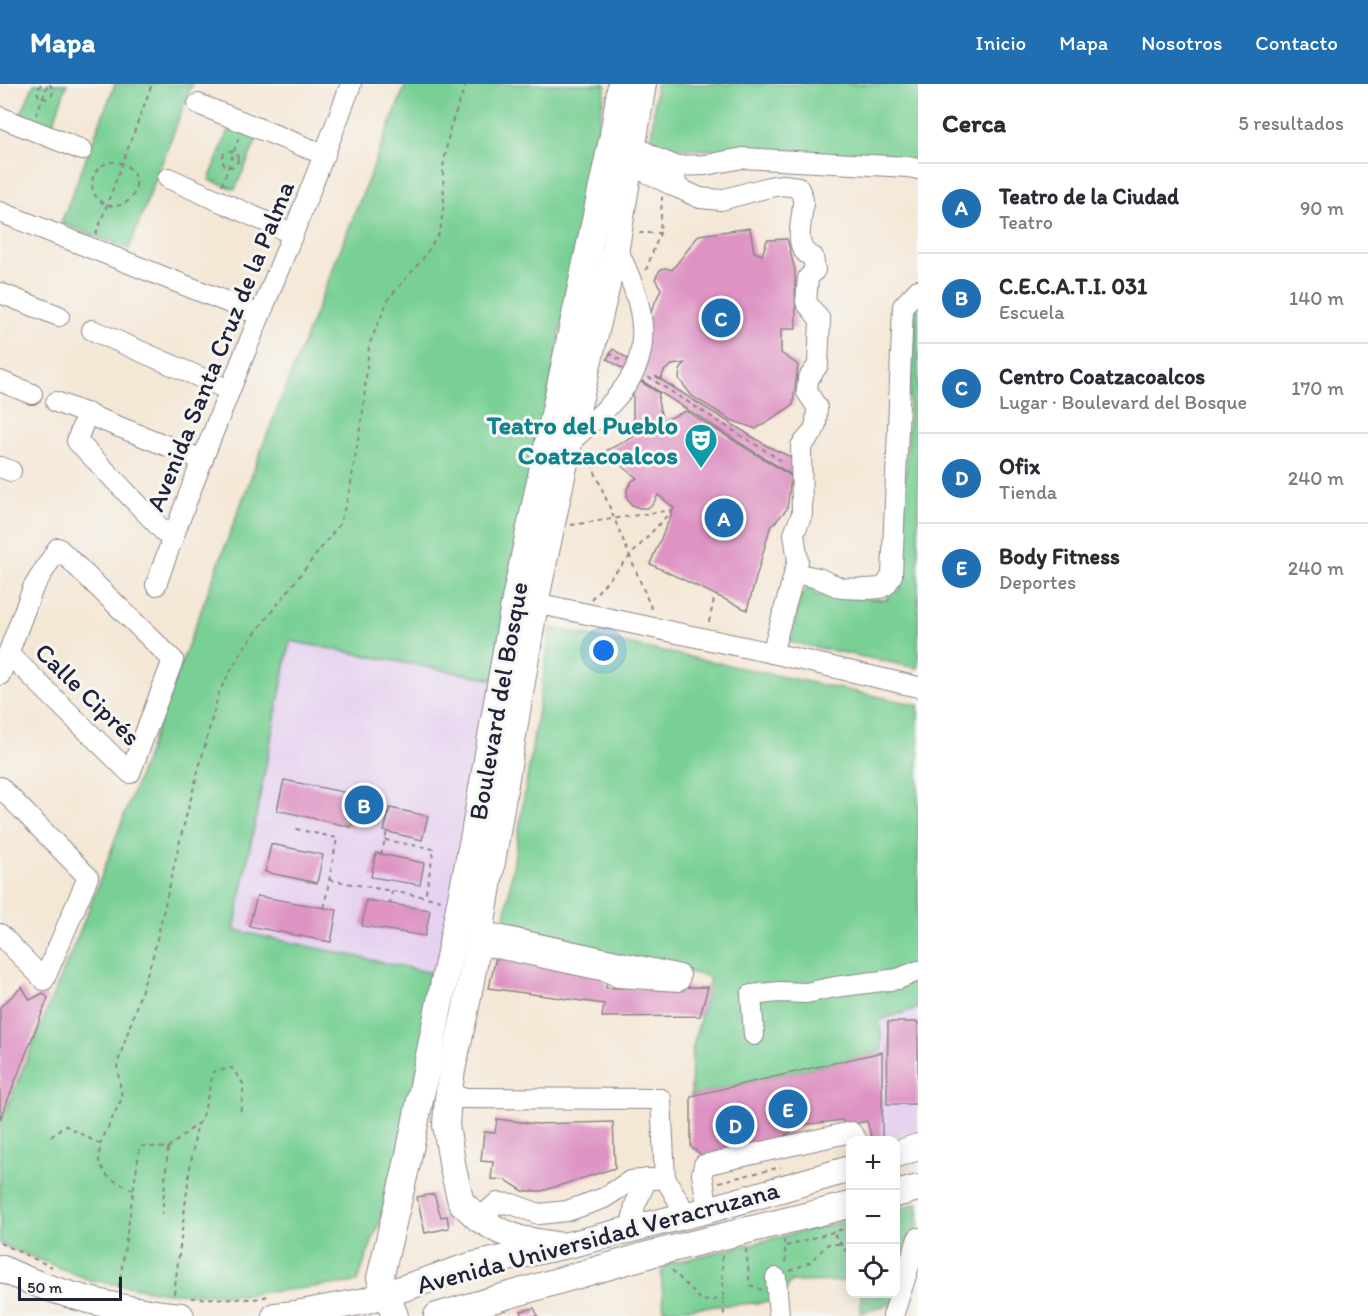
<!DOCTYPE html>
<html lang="es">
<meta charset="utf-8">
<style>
:root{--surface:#fff;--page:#f7f7f7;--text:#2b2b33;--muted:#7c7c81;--line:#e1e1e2;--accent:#1f6fb2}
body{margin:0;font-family:Itim,sans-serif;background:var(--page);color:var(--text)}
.controls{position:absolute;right:18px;bottom:18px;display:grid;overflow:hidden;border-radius:12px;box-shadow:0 3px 15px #0003}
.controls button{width:54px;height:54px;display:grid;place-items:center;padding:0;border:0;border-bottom:2px solid var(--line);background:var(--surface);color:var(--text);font:30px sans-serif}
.scale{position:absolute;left:18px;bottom:15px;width:104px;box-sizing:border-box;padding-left:6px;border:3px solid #22223b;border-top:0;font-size:16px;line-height:21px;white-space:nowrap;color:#22223b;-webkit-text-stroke:4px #f6f6f2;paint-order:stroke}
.you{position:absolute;left:604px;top:567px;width:21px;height:21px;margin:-15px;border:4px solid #fff;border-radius:50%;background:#1a73e8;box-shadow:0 0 0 9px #1a73e833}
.badge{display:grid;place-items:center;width:39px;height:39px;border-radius:50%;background:var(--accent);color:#fff;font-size:20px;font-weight:700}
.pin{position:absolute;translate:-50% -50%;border:3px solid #fff;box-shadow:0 2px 6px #0006}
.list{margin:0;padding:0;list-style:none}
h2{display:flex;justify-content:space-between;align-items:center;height:78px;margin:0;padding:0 24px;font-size:26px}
h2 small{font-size:20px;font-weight:400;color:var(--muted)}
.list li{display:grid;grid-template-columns:39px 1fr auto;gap:18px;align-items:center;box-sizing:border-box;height:90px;padding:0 24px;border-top:2px solid var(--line)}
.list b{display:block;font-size:22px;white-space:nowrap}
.list p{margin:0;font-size:20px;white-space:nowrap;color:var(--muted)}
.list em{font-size:20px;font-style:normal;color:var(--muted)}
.icon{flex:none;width:33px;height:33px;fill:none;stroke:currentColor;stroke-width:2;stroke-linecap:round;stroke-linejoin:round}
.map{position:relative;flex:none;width:918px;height:1232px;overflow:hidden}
header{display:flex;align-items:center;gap:36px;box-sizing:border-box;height:84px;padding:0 30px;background:var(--accent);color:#fff}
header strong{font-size:28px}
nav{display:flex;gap:33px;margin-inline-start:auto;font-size:21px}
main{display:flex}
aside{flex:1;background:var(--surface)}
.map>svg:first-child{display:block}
.built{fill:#e6d2f0}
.green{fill:#79d094;stroke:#4e7968;stroke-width:1.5}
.building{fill:#de93c3}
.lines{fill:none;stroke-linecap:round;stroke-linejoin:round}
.minor-casing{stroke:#8c8488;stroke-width:22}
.major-casing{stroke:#8c8488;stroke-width:28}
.path{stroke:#8c8488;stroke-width:2;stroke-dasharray:4.5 4.5;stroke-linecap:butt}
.minor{stroke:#fff;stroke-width:20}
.major{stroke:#fff;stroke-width:26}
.labels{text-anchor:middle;stroke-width:6;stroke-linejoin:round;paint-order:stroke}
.street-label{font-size:26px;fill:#22223b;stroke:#f6f6f2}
.culture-label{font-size:26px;font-weight:bold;fill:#0d838f;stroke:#f6f6f2;text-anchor:end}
</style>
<header>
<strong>Mapa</strong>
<nav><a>Inicio</a><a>Mapa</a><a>Nosotros</a><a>Contacto</a></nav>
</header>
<main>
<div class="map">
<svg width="918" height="1232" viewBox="0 0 918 1232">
<rect width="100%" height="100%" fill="#f6f6f2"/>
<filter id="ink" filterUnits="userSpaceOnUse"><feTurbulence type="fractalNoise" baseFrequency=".0167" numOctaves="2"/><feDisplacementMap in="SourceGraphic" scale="12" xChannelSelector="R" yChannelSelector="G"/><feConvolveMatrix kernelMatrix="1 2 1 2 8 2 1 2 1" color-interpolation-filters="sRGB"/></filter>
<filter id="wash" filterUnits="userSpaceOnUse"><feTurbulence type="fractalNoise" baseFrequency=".008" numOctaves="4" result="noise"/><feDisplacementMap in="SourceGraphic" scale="24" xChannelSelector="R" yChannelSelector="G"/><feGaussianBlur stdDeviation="1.35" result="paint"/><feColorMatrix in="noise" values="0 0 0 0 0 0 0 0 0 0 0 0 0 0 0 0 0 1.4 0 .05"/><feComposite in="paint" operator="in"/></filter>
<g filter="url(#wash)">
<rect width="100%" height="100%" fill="#f5e7d5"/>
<g class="built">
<path d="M290 556 496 596 437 890 234 847Z"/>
<path d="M918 924V1046L882 1056 880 935Z"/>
</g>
<g class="green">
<path d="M34 0H67L52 42 21 30Z"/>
<path d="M115 0H192L129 165 61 139Z"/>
<path d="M406 0H606L496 596 290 557 234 846 437 890 395 1096 357 1198 243 1211 167 1209 90 1196 0 1160V1040L91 820 265 356Z"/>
<path d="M656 0H918V78L670 64 651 60Z"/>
<path d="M230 42 258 53 235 105 209 96Z"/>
<path d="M918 220V584L790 558 801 511 814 498 815 511 887 516V506L900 507 914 223Z"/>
<path d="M551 544 918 621V924L880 936 882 968 691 1012 692 967 710 893 503 846Z"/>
<path d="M918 1119V1167L899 1217 861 1229V1210H896V1125Z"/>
<path d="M850 1136V1197L790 1198 780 1217 664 1226 661 1189 668 1180Z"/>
</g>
<g id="blocks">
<g class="building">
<path d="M750 144 754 168 762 171 767 156 787 155 795 186 796 245H781V269L798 281 793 321 756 345 731 336 692 312 679 295 680 286 685 279 672 281 664 287 661 295 655 292 767 362 795 375 798 395 607 275 613 265 634 279 642 248 661 205 655 195 660 186 665 184 672 186 699 151Z"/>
<path d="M633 293 659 309 658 318 663 337 686 327 791 392 787 425 770 444 747 526 650 480 674 424 658 411 653 420 647 424H639L632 421 627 414V405L632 397 637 394 604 368 635 352 633 332Z"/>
<path d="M284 696 358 711 351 743 277 726Z"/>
<path d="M390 724 428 732 422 756 384 747Z"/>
<path d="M271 760 323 771 317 799 265 788Z"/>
<path d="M376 769 424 779 420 801 371 793Z"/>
<path d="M257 812 337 826 331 858 249 842Z"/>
<path d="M366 816 430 826 425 852 362 842Z"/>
<path d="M497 869 608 891 606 904 708 903 700 932 602 933 604 920 489 904Z"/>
<path d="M22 903 30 916 43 909 48 914 0 1036V923Z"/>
<path d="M888 938H918V1020H887Z"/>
<path d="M882 968V1056H872L867 1037 844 1042 842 1036 802 1041 785 1051 779 1059 703 1072 691 1063V1012Z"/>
<path d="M497 1035 537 1040 613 1038 615 1084 542 1107H523L506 1096 491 1095 493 1078 481 1077 484 1048 495 1049Z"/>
<path d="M434 1110 441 1133 447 1132 449 1144 425 1149 417 1113Z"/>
<path d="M534 1224 538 1232H523L521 1227Z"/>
</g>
</g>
</g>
<g filter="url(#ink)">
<use href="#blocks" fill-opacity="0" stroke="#8c8488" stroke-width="1.5"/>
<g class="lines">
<defs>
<g id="minor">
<path d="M198 20 325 71"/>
<path d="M0 33 82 66"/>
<path d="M622 55 656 74 675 82"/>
<path d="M619 75 676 103"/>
<path d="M168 94 293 150"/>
<path d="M0 128 260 231"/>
<path d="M0 209 59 232"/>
<path d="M92 246 229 306"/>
<path d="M0 297 32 310"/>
<path d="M56 318 203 376"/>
<path d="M87 329 77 357 172 456"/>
<path d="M569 359C590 339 615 320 630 295 656 253 636 203 616 163"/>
<path d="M0 383 11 387"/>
<path d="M794 489 818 494 841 504 867 505 880 504 886 501 892 491 903 222 918 206"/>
<path d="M156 501C215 332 289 168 351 0"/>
<path d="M521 516 772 569 918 603"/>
<path d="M772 569 798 477 794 450 802 430 801 362 813 348 816 340 817 323 807 308 808 295 818 281 820 236 806 218 808 194 815 186 813 173C790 165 804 134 803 117 803 112 800 108 798 103L783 101 769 103 721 116 700 114 676 103 675 82 705 81 743 74 908 83 918 85"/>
<path d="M0 591 33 504 58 464 173 576 130 689 8 569"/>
<path d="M0 703 88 793 44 896 0 850"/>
<path d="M478 860 606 887 618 893 679 897 680 891 480 847"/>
<path d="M754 951 751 911 779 908 806 909 835 903 898 895 918 887"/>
<path d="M448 1014 661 1015 665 1094 686 1130"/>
<path d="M708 1126 702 1090 704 1081 851 1048 857 1056"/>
<path d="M479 1135 497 1119 512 1120 539 1130 567 1127 604 1114 630 1097 665 1094"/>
<path d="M631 1144 635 1121 647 1095"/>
<path d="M776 1194 779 1232"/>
<path d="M893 1232 918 1154"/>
</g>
<g id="major">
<path d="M896 1070 918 1063"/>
<path d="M896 1110 918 1104"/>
<path d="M562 1162 520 1155 500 1147 479 1135 461 1118 453 1085 446 1041 448 1014 452 986 465 928 483 832 535 519 569 359 616 163 643 0"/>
<path d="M0 1184C57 1211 119 1226 181 1232"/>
<path d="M275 1232 296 1230 365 1217 470 1182 572 1160 708 1126 850 1085"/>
<path d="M395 1232 380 1194 407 1080 474 750 515 515 613 51 621 0"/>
<path d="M437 1232 651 1170 850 1121"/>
</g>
</defs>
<use href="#minor" class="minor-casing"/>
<use href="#major" class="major-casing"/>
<g class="path">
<path d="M41 0 37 8 39 12 46 15 52 11 53 8 50 0"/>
<path d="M36 31 48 0"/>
<circle cx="230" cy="75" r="8"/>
<circle cx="114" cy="100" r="22"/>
<path d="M222 101 239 53"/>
<path d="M639 149H660"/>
<path d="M96 150 152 0"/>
<path d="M646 186 660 149 662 113"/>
<path d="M609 269 620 276"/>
<path d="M648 293 785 379"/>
<path d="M588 371 652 526"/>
<path d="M571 441 672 426"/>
<path d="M591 515 672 426"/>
<path d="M709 538 715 511"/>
<path d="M296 745 337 754 324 824"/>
<path d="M385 756 434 765 425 813"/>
<path d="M381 771 387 748"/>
<path d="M330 796 442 816"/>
<path d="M390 820 392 807"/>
<path d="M51 1053 64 1041 100 1060"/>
<path d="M168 1064 198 1039"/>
<path d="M719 1098 781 1083"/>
<path d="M133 1106 109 1094 99 1079 100 1060 122 1014 117 981 153 872 181 752 219 608 242 566 339 441 349 410 363 327 369 261 389 214 422 176 440 148 444 119 443 83 450 44 466 0"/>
<path d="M834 1150 848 1170 850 1171"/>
<path d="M784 1156 786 1180"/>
<path d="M0 1159 52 1183"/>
<path d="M786 1162 850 1143"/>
<path d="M746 1165 750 1201 762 1206"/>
<path d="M722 1172 724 1232"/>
<path d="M672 1186 702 1217 724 1215"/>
<path d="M790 1187 810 1178 828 1160H841"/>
<path d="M119 1203 140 1062 168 1064 162 1131"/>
<path d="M174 1210 189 1091 196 1047 205 1024 213 988 232 984 244 1001 240 1030"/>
<path d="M191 1214 254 1215 269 1212"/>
</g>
<use href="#minor" class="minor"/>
<use href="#major" class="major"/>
</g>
</g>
<defs>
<symbol id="theatre-pin" viewBox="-11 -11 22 30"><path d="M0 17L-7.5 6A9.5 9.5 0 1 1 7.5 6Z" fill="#0f9aa8" stroke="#f6f6f2"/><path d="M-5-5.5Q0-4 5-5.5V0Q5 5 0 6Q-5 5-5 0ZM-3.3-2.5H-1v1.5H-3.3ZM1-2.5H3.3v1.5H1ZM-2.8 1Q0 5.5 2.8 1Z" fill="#fff"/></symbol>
</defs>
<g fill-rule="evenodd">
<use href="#theatre-pin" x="682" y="337" width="38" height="52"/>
</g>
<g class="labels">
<g class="street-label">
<text transform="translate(220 262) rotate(-68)" y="9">Avenida Santa Cruz de la Palma</text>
<text transform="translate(88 610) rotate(44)" y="9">Calle Ciprés</text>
<text transform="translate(498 617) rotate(-80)" y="9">Boulevard del Bosque</text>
<text transform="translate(598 1153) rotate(-15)" y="9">Avenida Universidad Veracruzana</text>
</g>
<g class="culture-label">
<text x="678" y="350">Teatro del Pueblo<tspan x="678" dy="30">Coatzacoalcos</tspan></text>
</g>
</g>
</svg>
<div class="controls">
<button>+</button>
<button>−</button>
<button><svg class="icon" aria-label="locate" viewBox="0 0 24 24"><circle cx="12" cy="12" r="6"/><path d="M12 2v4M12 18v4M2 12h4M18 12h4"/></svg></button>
</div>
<div class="scale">50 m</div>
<div class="you"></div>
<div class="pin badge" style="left:724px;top:434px">A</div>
<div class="pin badge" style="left:364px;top:721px">B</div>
<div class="pin badge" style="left:721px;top:234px">C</div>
<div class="pin badge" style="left:735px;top:1041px">D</div>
<div class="pin badge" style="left:788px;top:1025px">E</div>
</div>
<aside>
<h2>Cerca<small>5 resultados</small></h2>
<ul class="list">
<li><span class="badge">A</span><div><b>Teatro de la Ciudad</b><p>Teatro</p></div><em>90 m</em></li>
<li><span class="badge">B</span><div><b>C.E.C.A.T.I. 031</b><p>Escuela</p></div><em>140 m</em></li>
<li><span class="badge">C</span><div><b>Centro Coatzacoalcos</b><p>Lugar · Boulevard del Bosque</p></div><em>170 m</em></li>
<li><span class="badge">D</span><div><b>Ofix</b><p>Tienda</p></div><em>240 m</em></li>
<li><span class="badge">E</span><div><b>Body Fitness</b><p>Deportes</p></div><em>240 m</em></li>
</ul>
</aside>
</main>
